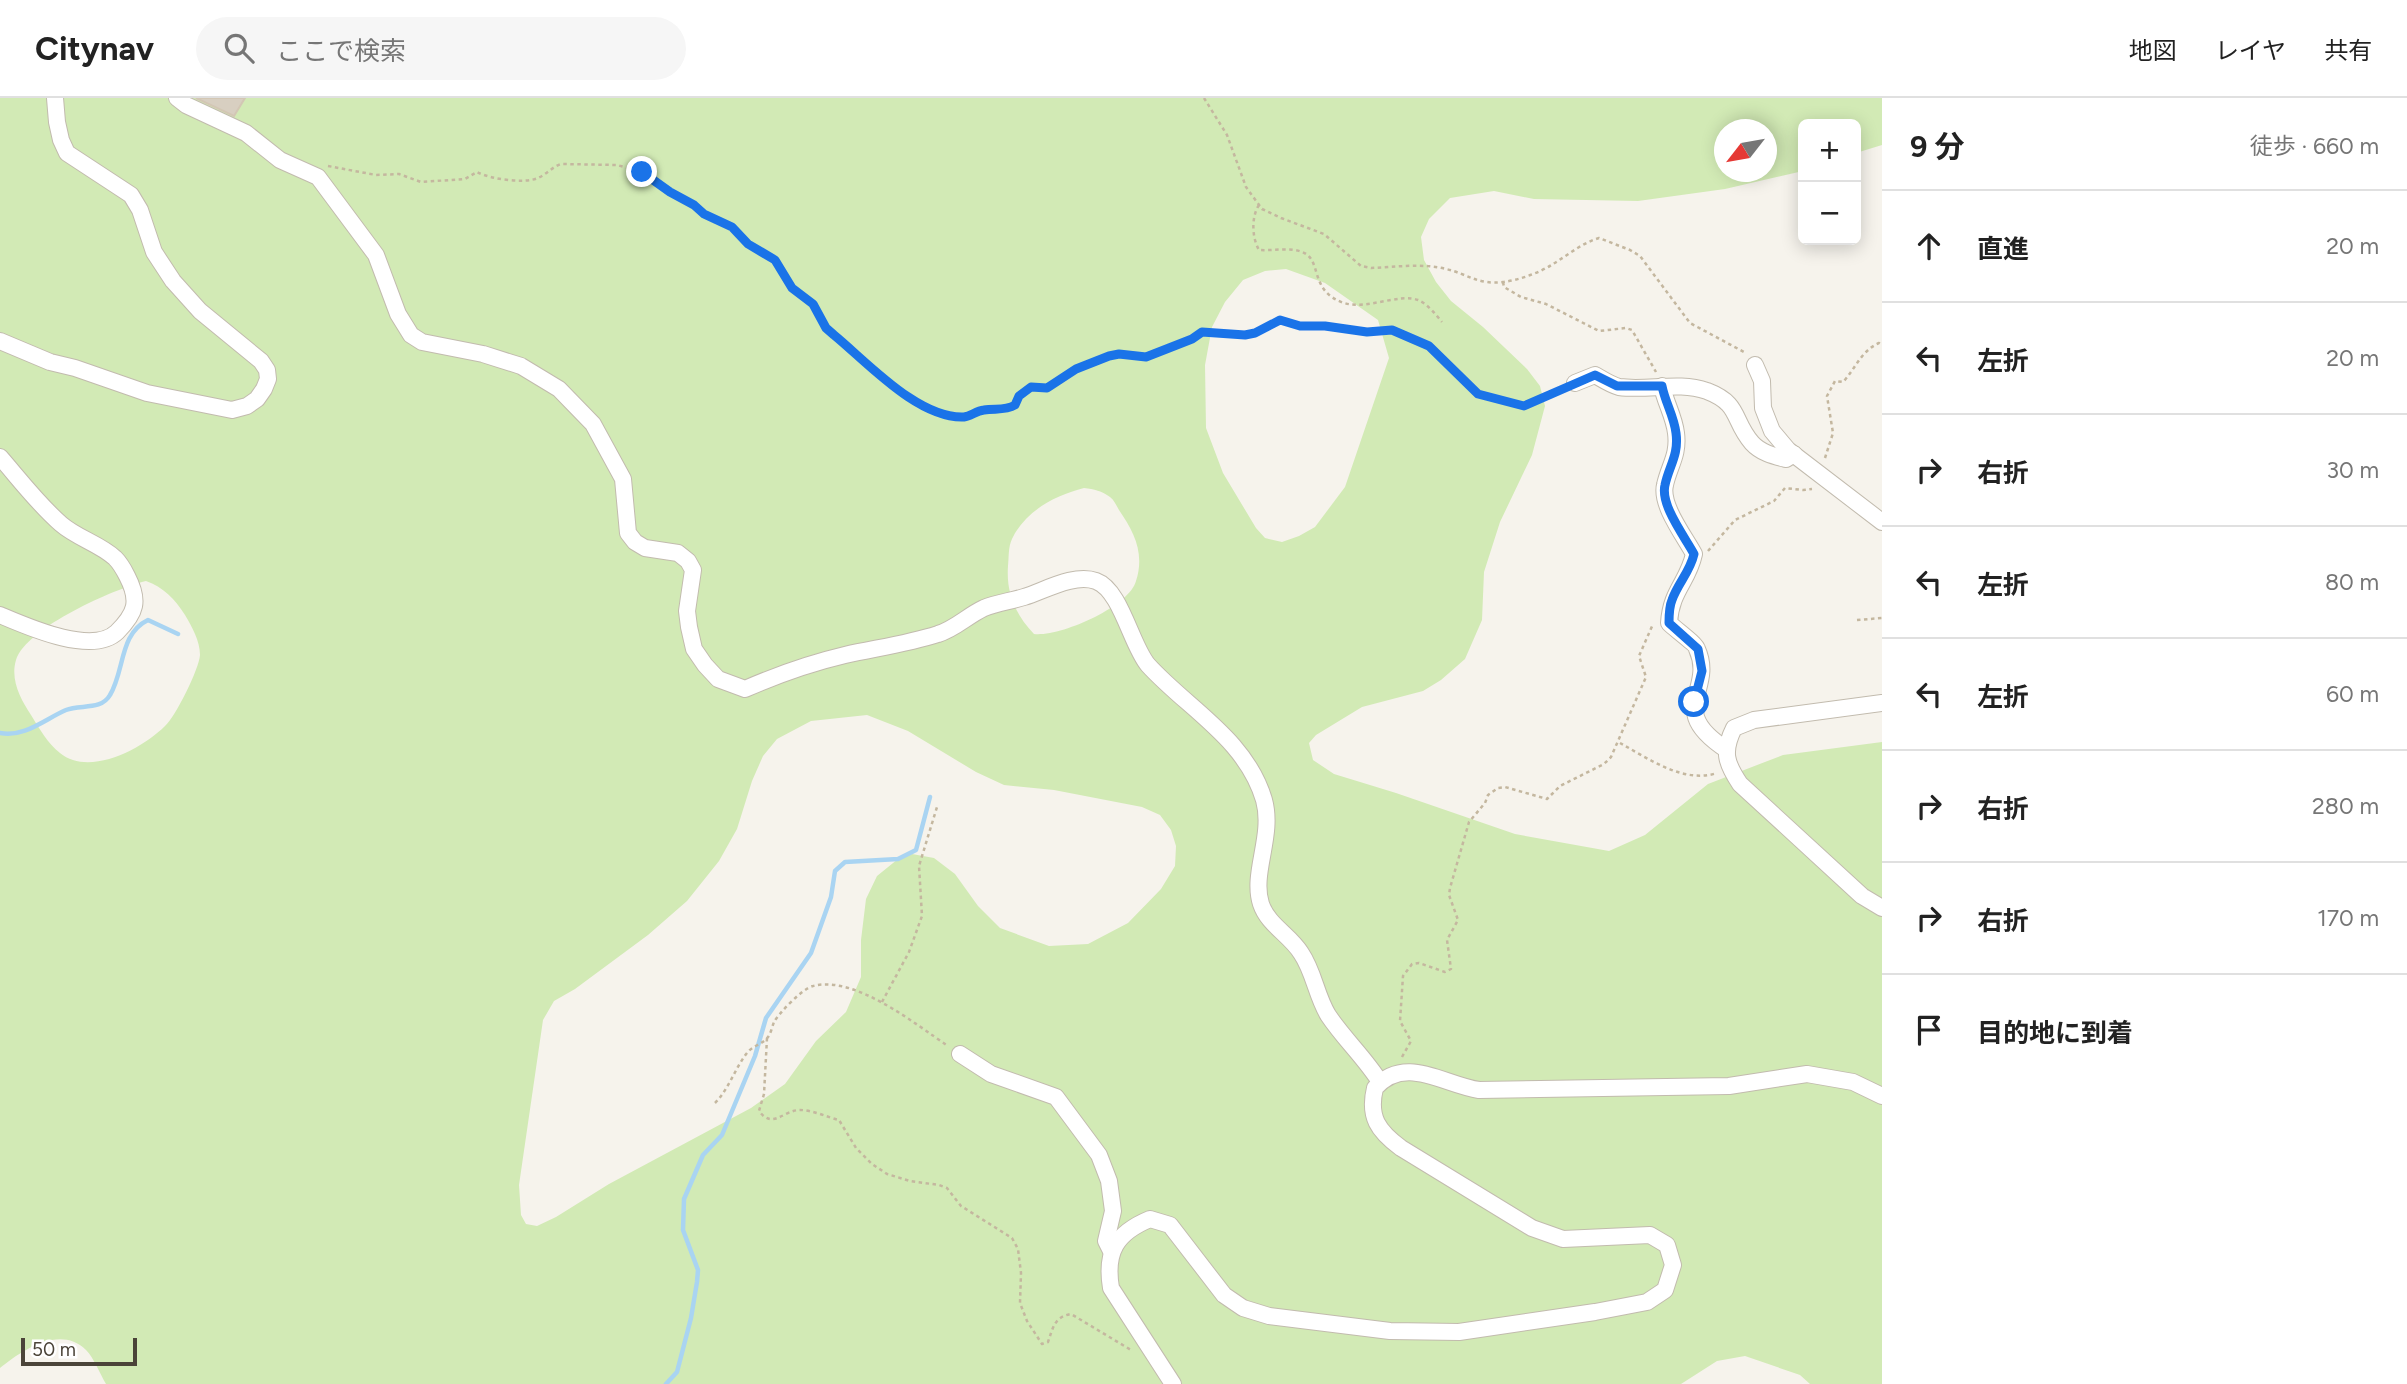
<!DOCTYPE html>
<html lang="ja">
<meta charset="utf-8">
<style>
:root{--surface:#fff;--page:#f6f6f6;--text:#222;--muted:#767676;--line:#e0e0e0}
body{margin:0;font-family:Figtree,"Noto Sans JP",sans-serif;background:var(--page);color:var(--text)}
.controls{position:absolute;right:21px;top:21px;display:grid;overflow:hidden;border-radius:10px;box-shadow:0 4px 18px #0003}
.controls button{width:63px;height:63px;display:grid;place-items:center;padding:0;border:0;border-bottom:2px solid var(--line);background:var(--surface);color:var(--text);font:35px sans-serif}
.compass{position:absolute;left:1714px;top:21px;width:63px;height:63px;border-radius:50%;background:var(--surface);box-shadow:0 4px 18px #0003;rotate:239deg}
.scale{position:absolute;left:21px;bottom:18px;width:116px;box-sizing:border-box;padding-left:7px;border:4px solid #4b4439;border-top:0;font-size:19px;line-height:24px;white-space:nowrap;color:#4b4439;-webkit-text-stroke:5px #fff;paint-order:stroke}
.stop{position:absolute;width:21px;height:21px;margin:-16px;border:5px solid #1a73e8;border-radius:50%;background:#fff}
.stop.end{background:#1a73e8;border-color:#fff;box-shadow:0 2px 7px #0008}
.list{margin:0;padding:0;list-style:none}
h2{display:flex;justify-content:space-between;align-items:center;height:91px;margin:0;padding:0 28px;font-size:30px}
h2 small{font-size:23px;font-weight:400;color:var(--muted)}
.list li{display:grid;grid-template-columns:46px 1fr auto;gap:21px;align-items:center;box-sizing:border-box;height:112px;padding:0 28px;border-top:2px solid var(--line)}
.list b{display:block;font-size:26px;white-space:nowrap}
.list em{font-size:23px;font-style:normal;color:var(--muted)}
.icon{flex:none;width:38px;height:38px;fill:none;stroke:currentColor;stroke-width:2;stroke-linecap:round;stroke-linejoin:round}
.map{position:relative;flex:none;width:1882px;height:1286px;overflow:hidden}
header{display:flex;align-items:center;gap:42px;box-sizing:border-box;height:98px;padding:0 35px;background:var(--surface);border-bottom:2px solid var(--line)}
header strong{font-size:33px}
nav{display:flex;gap:38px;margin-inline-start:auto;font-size:24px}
.search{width:490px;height:63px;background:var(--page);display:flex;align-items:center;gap:18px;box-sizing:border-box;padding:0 24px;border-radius:38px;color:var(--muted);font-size:26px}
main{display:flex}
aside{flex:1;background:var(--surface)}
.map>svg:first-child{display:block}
.green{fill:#d2eab5;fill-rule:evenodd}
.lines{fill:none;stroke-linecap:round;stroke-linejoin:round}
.stream{stroke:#a9d4f2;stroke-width:4.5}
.building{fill:#d8cfc1;stroke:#d3c7b4;stroke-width:2}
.minor-casing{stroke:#c2bbae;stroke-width:18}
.path{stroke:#c4b79f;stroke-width:2.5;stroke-dasharray:3.5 3.5;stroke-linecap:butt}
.minor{stroke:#fff;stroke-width:16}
.route{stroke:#1a73e8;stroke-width:9}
</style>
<header>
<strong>Citynav</strong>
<div class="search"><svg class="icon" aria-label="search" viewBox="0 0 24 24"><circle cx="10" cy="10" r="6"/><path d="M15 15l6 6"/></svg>ここで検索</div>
<nav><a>地図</a><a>レイヤ</a><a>共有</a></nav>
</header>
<main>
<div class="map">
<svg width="1882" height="1286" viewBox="0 0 1882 1286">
<rect width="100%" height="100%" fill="#f6f3ec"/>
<path class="green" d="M0 0H1882V47L1856 55V26H1803V73L1725 91 1638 103 1534 101 1494 93 1450 100 1429 121 1421 139 1424 162 1436 184 1451 203 1483 229 1527 271 1540 288 1545 308 1532 357 1500 424 1484 474 1482 522 1465 561 1441 582 1423 593 1362 609 1316 637 1309 645 1313 662 1334 676 1396 695 1515 736 1609 753 1645 737 1708 686 1783 657 1882 644V1286H1810L1800 1277 1745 1258 1717 1263 1681 1286H106C100 1276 94 1260 86 1252 60 1226 21 1253 0 1270ZM1724 32H1766V74H1724ZM1286 171 1325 185 1378 222 1389 260 1345 389 1315 429 1299 438 1282 444 1265 440 1256 430 1223 375 1206 330 1205 267 1212 229 1225 204 1243 182 1265 173ZM1084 390C1094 391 1102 393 1110 399 1114 402 1116 407 1119 412 1134 434 1145 455 1136 483 1129 509 1060 539 1034 536 1016 517 1006 496 1008 468 1009 460 1008 449 1012 441 1025 413 1056 397 1084 390ZM146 483C163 489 175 501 185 517 192 529 200 543 200 557 199 571 176 618 165 628 142 651 89 679 60 655 48 646 39 630 31 617 21 602 10 582 16 562 27 529 114 491 146 483ZM867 617 908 633 976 674 1004 687 1054 692 1142 709 1160 717 1171 732 1176 748 1175 768 1161 791 1128 825 1088 846 1049 848 1000 830 978 808 955 776 934 760 912 756 898 761 877 778 866 801 861 842V879L846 914 816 943 785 986 751 1010 609 1086 556 1119 537 1128 526 1126 521 1117 519 1087 543 922 554 903 575 891 648 837 687 803 719 763 737 731 752 683 763 658 777 641 811 623Z"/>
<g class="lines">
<g class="stream">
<path d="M0 635C24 640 45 621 66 612 80 606 101 613 110 597 125 572 119 536 148 522L178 536"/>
<path d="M666 1286 677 1274 691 1220 697 1184 698 1172 683 1132 684 1101 703 1057 722 1037 755 958 766 920 811 855 831 799 835 773 845 764 898 761 916 752 930 699"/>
</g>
</g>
<path class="building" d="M196 0H245L234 18Z"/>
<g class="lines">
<defs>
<g id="minor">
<path d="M177 0 186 7 246 35 280 62 318 79 376 157 398 216 411 237 422 244 483 256 521 268 559 291 593 326 623 381 628 435 635 444 645 450 678 455 688 463 693 472 687 513 689 529 694 551 705 567 718 581 745 591C777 577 811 565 845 557 876 550 907 546 938 536 955 531 967 518 984 510 996 505 1011 503 1024 499 1044 493 1074 475 1096 483 1121 492 1131 547 1148 567 1188 611 1246 641 1264 702 1274 738 1251 775 1261 806 1268 827 1290 837 1301 855 1314 874 1316 897 1328 917 1344 941 1365 960 1380 984"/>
<path d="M0 243 50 264 75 270 147 295 232 312 247 308 257 301 264 291 268 281 267 272 261 263 200 213 173 183 154 154 140 112 131 97 67 55 61 42 57 24 55 0"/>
<path d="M1755 267 1762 283 1763 310 1772 333 1788 352 1882 424"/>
<path d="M1575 285 1595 277C1602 281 1611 287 1619 289 1649 293 1678 283 1707 293 1741 306 1732 322 1752 345 1761 355 1774 358 1786 361L1794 356"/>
<path d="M1662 288C1665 304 1674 318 1676 335 1679 357 1669 368 1665 387 1660 407 1685 439 1694 456 1688 484 1671 492 1669 525 1675 531 1696 546 1697 551 1716 593 1664 611 1727 652"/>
<path d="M0 359C20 382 38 406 61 426 77 440 100 446 115 460 120 465 124 472 127 478 140 503 136 515 117 534 92 558 26 528 0 517"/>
<path d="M1882 605 1754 622 1734 630C1722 654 1726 665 1740 686L1862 798 1882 810"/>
<path d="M960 956 991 976 1056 999 1099 1057 1109 1083 1113 1113 1106 1143 1111 1153"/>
<path d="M1173 1286 1111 1190C1105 1154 1116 1135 1150 1121L1170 1127 1224 1197 1243 1210 1269 1218 1390 1233 1459 1234 1595 1214 1647 1204 1665 1192 1673 1167 1667 1147 1650 1137 1563 1141 1532 1130 1401 1050C1378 1033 1368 1019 1375 990 1405 956 1444 987 1479 992L1729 988 1807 976 1853 984 1882 998"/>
</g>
</defs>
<use href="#minor" class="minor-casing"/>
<g class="path">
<path d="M1204 0 1227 37 1246 89 1262 111 1281 120 1324 136 1361 168 1371 170C1395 169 1423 165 1446 171 1468 176 1477 187 1503 184 1519 182 1539 175 1553 166 1568 157 1582 145 1599 140L1630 152 1640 158 1690 225 1744 254"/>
<path d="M328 68 376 77 399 76 421 84 465 81 477 74C490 81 524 86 538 80 547 76 552 69 561 66L617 67 642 74 670 94 693 107 704 116 732 129 748 146 775 162 792 190 813 206 826 230 834 237C867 264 918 321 964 319 971 318 976 313 984 312 995 309 1005 312 1015 307L1019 298 1031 289 1047 291 1076 271 1096 262 1119 256 1146 259 1192 241 1202 234 1245 237 1256 235 1280 222 1300 228H1325L1367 234 1392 232 1423 243 1471 290 1485 300 1524 308 1562 290"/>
<path d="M1259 107C1251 119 1252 140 1259 152 1273 153 1290 149 1302 154 1323 161 1308 193 1344 205 1367 212 1399 195 1418 202 1428 206 1436 217 1442 224"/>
<path d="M1503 184 1504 189 1521 199 1546 206 1599 233 1626 230 1632 232 1656 274"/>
<path d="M1825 360 1833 335 1827 298 1835 283 1843 284C1856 270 1861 253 1879 245L1882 247"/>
<path d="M1708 453 1735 422 1774 403 1785 390 1803 392 1812 391"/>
<path d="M1857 522 1882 520"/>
<path d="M1620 645C1649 661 1684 686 1717 675"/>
<path d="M882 904 909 854 922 818 919 768 937 709"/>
<path d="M767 940 764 996 759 1013C773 1032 783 1012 800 1012 812 1012 827 1019 839 1022L856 1050 872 1066 887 1076 910 1083 939 1087 947 1090 961 1108 1012 1140 1018 1151 1021 1175 1020 1205 1027 1223 1042 1246 1048 1244C1053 1230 1054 1219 1071 1216L1131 1252"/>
<path d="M1402 959 1411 943 1400 923 1403 878 1412 866 1419 865 1445 874 1451 871 1447 842 1458 822 1449 797 1450 790 1469 724 1485 705 1488 697 1498 690 1505 689 1547 701 1560 688 1604 666 1611 659 1646 579 1639 558 1653 526"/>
<path d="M715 1005C729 991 735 970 747 955 752 948 763 946 768 939 771 935 772 929 774 924 779 915 803 890 813 888 855 877 915 926 948 948"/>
</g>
<use href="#minor" class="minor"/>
</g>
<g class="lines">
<path class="route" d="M642 74 670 94 694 107 704 116 732 129 748 146 775 162 792 190 813 206 826 230 834 237C867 264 918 321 964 319 971 318 976 313 984 312 995 310 1005 313 1015 307L1019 298 1031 289 1047 290 1076 271 1109 258 1119 256 1146 259 1192 241 1202 234 1245 237 1255 235 1280 222 1300 228H1325L1367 234 1392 232 1429 248 1478 296 1524 308 1595 277 1617 288H1662C1665 304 1674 318 1676 335 1679 357 1669 368 1665 387 1660 407 1685 439 1694 456 1690 474 1678 485 1672 502 1669 509 1669 518 1669 525L1698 551 1702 573 1694 604"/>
</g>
</svg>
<div class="controls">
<button>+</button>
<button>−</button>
</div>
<svg class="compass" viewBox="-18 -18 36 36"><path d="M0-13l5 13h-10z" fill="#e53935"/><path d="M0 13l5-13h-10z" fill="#767676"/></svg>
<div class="scale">50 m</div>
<div class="stop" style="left:1694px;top:604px"></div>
<div class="stop end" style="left:642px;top:74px"></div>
</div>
<aside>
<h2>9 分<small>徒歩 · 660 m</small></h2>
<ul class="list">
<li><svg class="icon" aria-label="ahead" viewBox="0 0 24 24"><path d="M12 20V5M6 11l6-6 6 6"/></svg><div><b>直進</b></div><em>20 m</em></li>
<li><svg class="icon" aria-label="left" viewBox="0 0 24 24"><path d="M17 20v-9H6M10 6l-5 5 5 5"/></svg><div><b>左折</b></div><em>20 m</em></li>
<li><svg class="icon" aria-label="right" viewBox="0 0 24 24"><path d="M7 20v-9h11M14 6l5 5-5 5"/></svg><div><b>右折</b></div><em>30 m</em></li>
<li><svg class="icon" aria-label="left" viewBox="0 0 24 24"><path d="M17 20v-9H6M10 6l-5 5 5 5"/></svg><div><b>左折</b></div><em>80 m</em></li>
<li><svg class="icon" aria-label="left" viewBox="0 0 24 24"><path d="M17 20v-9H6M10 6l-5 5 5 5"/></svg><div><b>左折</b></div><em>60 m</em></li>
<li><svg class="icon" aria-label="right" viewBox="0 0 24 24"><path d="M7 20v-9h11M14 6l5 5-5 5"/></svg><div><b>右折</b></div><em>280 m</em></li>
<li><svg class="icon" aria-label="right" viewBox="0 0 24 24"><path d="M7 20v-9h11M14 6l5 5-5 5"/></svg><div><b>右折</b></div><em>170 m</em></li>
<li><svg class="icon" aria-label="arrive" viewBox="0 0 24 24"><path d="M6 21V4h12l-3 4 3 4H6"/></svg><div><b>目的地に到着</b></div></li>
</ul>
</aside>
</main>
